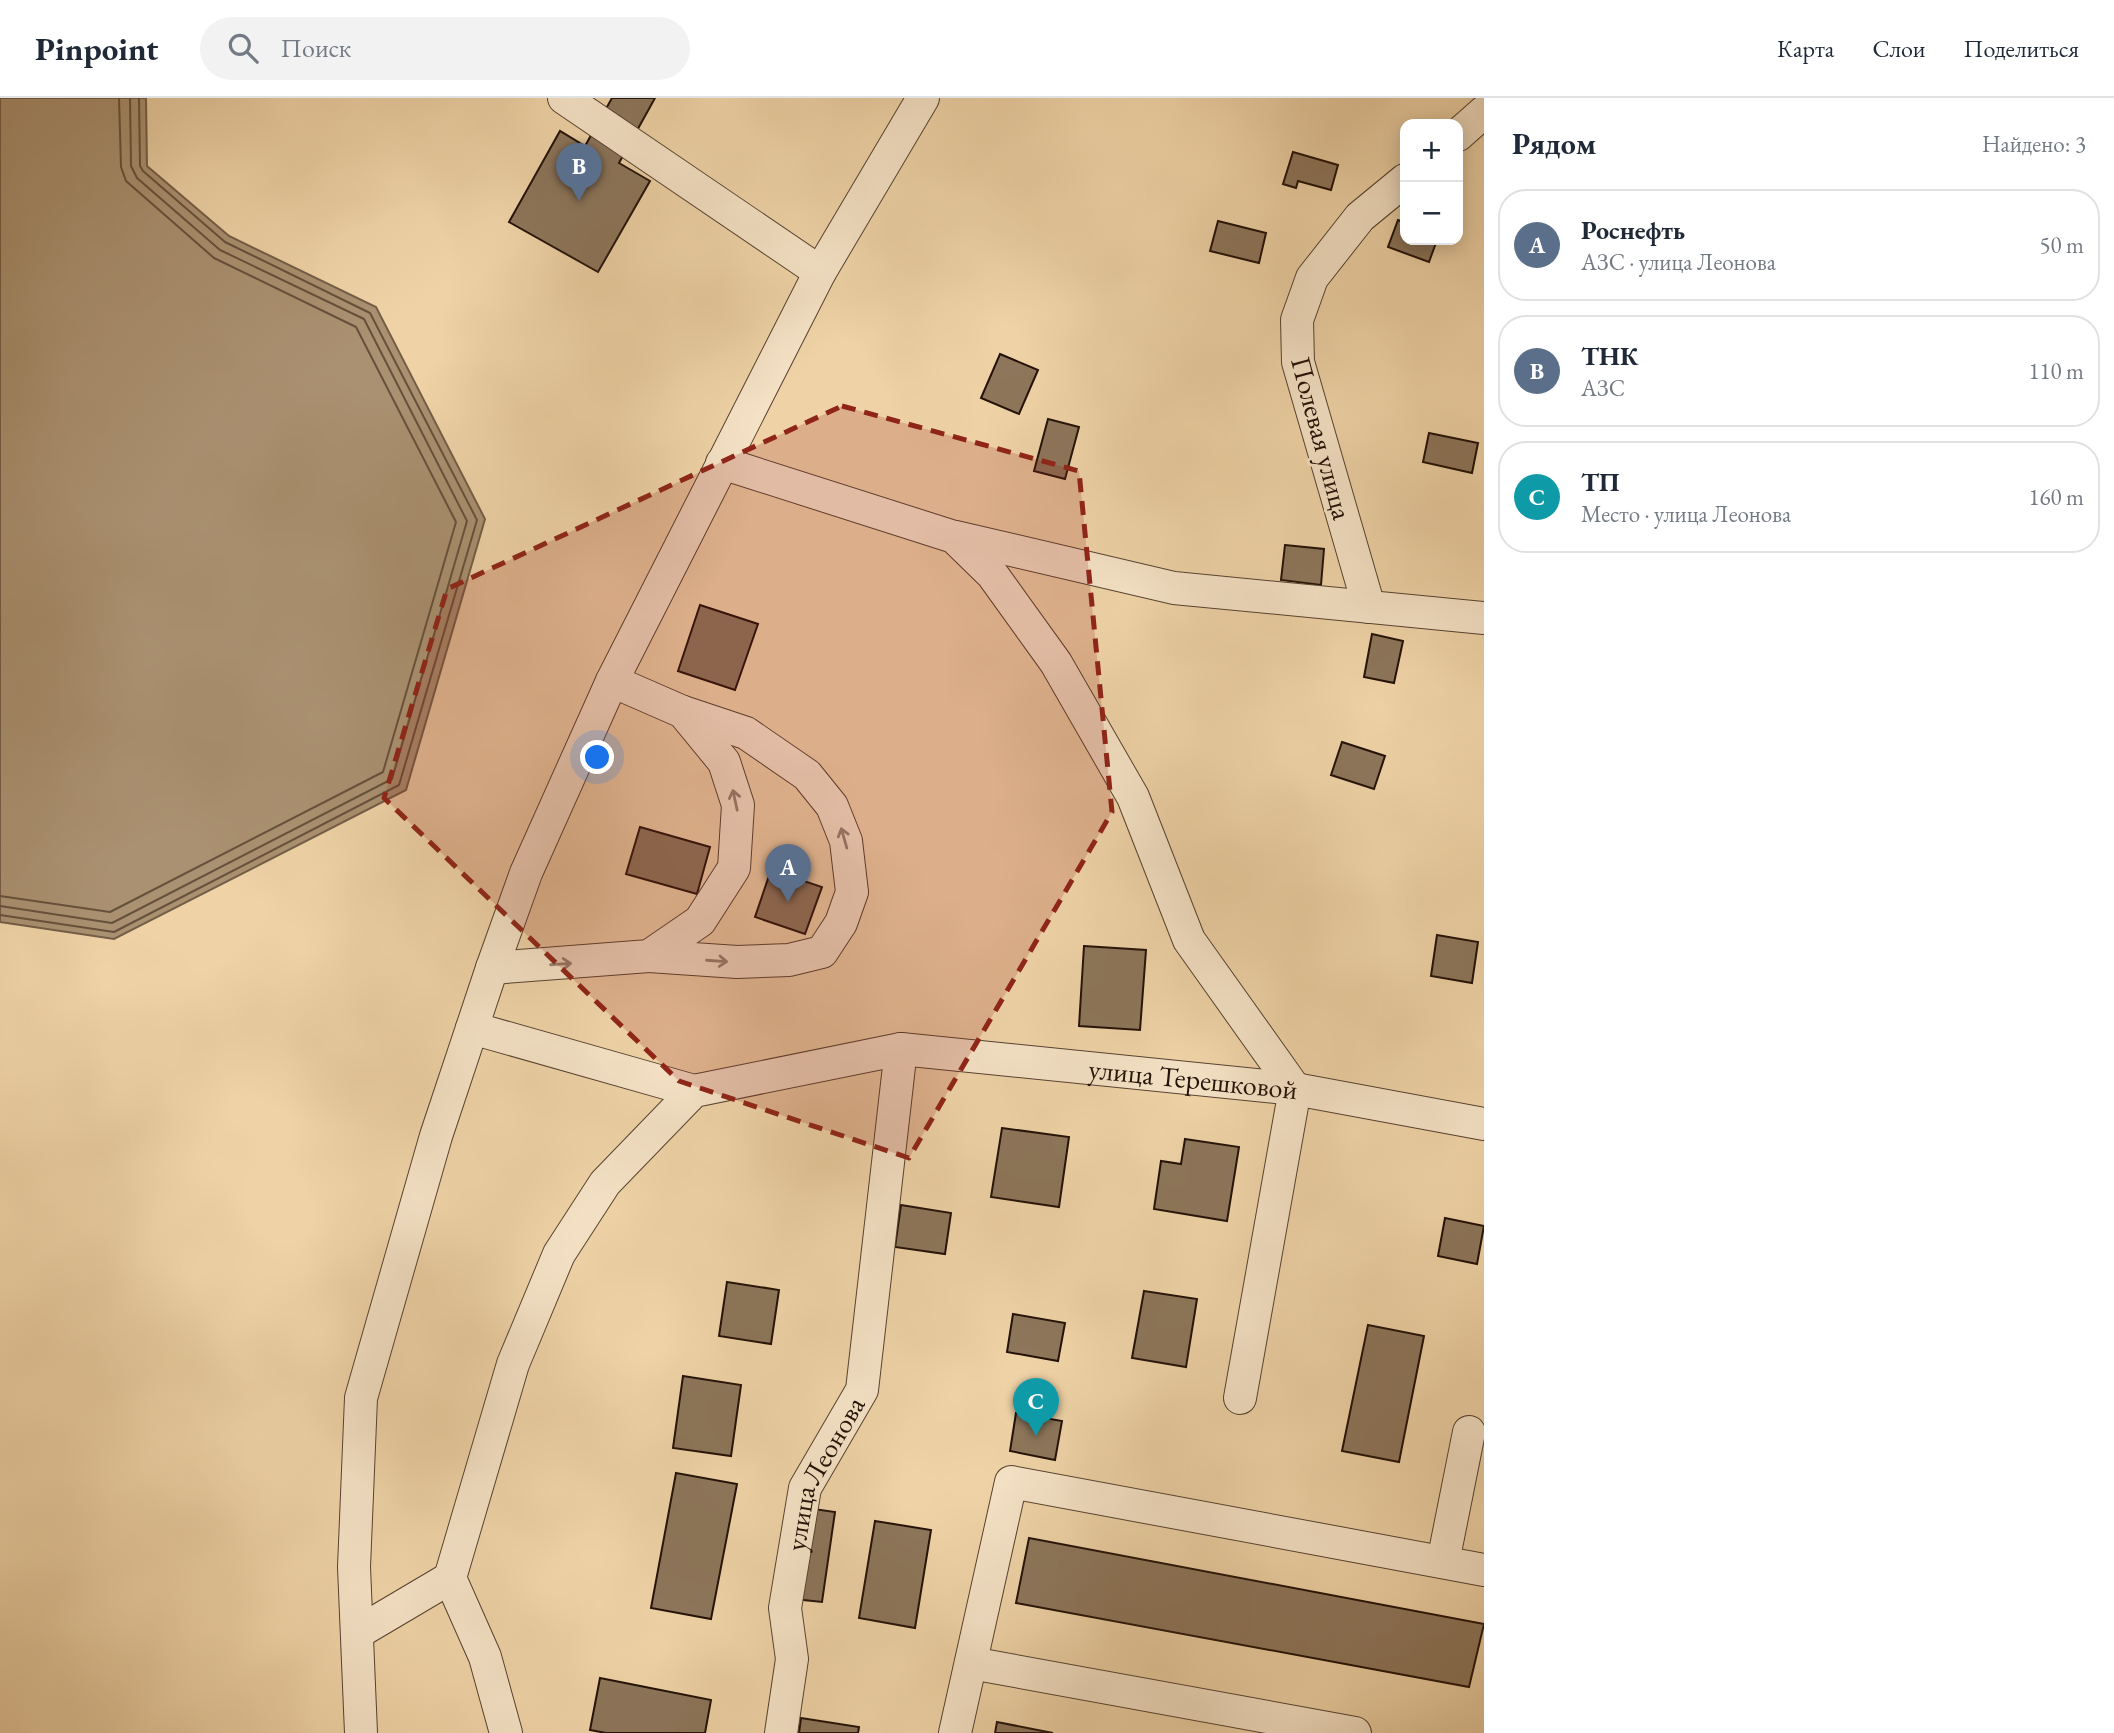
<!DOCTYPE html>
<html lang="ru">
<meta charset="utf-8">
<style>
:root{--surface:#fff;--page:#f2f2f3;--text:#1f2937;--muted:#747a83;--line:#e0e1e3;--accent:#8f2418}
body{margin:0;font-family:"EB Garamond",serif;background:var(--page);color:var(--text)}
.controls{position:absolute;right:21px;top:21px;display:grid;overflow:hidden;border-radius:14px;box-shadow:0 4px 18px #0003}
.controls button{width:63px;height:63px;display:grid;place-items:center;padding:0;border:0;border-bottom:2px solid var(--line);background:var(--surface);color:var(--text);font:35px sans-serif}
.you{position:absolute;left:598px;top:660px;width:24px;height:24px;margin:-18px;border:5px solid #fff;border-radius:50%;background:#1a73e8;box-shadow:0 0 0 10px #1a73e833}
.badge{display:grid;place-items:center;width:46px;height:46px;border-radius:50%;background:var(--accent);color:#fff;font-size:23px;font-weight:700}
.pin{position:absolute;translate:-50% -58px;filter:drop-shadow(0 2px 4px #0008)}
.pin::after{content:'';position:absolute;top:37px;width:24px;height:21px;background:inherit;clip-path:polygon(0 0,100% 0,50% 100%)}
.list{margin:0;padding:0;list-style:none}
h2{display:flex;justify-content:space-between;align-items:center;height:91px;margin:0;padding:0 28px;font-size:30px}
h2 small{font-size:23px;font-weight:400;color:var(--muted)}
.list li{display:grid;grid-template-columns:46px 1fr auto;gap:21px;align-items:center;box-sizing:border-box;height:112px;margin:0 14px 14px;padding:0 14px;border:2px solid var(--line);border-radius:28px}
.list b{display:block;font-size:26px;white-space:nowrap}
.list p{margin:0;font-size:23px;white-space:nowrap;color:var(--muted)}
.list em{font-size:23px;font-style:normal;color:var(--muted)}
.icon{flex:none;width:38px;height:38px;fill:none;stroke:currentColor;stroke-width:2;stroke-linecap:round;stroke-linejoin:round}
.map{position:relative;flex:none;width:1484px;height:1635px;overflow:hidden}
header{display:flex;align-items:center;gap:42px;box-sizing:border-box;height:98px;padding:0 35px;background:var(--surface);border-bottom:2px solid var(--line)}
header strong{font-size:33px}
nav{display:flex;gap:38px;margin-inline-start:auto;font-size:24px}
.search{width:490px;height:63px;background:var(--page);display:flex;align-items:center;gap:18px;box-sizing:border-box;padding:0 24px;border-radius:38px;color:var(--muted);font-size:26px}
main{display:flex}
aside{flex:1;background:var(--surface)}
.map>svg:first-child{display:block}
.water{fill:#aa9171;stroke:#745e47;stroke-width:2}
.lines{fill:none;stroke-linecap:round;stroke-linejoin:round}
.shore{stroke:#66513c;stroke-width:2}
.building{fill:#8d765b;stroke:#231108;stroke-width:2}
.minor-casing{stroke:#564230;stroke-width:34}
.minor{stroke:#f5e2c6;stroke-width:32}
.oneway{stroke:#968470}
.marked{fill:#8f2418;fill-opacity:0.2;stroke:#8f2418;stroke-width:5;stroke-dasharray:14 9;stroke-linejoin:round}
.labels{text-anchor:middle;stroke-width:6;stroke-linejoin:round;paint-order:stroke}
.street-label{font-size:28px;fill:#231108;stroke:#f5e2c6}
</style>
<header>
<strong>Pinpoint</strong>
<div class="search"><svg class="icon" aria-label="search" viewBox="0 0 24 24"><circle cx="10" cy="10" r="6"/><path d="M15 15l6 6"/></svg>Поиск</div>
<nav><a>Карта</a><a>Слои</a><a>Поделиться</a></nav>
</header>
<main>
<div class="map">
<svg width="1484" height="1635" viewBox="0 0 1484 1635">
<rect width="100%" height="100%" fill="#efd3a7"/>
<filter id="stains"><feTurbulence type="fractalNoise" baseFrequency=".00286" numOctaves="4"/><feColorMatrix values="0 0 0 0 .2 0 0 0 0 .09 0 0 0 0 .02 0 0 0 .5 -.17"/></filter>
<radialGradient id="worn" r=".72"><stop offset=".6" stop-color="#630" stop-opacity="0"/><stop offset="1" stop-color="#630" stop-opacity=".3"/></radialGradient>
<path class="water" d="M0 0H146L147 68 229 138 376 209 485 421 406 692 114 841 0 824Z"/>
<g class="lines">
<g class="shore">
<path d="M0 798 110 814 383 674 456 424 356 229 214 160 126 83 121 69 119 0"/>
<path d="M0 808 112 825 392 681 467 423 364 221 220 152 137 80 131 68 130 0"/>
<path d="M0 817 114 834 399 687 477 422 370 215 225 144 143 73 140 68 139 0"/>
</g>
</g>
<g class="building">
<path d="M612 0H655L619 65 650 83 598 174 509 124 560 33 585 48Z"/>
<path d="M1293 54 1338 67 1331 92 1298 83 1296 90 1283 86Z"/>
<path d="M1398 122 1405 125V142H1437L1429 164 1388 149Z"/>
<path d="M1218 123 1266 135 1259 165 1210 153Z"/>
<path d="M1000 256 1038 272 1019 316 981 300Z"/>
<path d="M1048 321 1079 329 1065 381 1034 373Z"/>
<path d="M1429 335 1478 345 1472 375 1423 364Z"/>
<path d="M1285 447 1324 451 1321 487 1281 482Z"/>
<path d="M700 507 758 526 735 592 678 573Z"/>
<path d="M1372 536 1403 543 1394 585 1364 579Z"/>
<path d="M1342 644 1385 658 1374 691 1331 677Z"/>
<path d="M640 729 710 749 697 796 626 776Z"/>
<path d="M771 772 822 789 805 836 755 819Z"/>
<path d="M1437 837 1478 844 1472 885 1431 878Z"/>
<path d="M1084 848 1146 852 1140 932 1079 928Z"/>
<path d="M1002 1030 1069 1039 1059 1109 991 1099Z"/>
<path d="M1185 1041 1239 1049 1227 1123 1154 1111 1161 1063 1181 1066Z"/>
<path d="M901 1107 951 1115 945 1156 895 1149Z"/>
<path d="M1445 1120 1484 1128 1477 1166 1438 1158Z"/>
<path d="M727 1184 779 1192 771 1246 719 1238Z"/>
<path d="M1144 1193 1197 1201 1186 1269 1132 1260Z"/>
<path d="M1013 1216 1065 1225 1058 1263 1007 1254Z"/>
<path d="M1368 1227 1424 1238 1399 1364 1342 1353Z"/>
<path d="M683 1278 741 1287 731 1358 673 1350Z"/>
<path d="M1016 1315 1062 1323 1055 1362 1010 1353Z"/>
<path d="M676 1375 737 1386 711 1521 651 1510Z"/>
<path d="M807 1410 835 1414 822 1504 794 1501Z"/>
<path d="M875 1423 931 1432 915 1530 859 1520Z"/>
<path d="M1029 1440 1484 1526 1469 1589 1016 1505Z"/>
<path d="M600 1580 711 1602 705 1635H606L590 1632Z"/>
<path d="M801 1620 859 1629 858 1635H799Z"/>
<path d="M997 1624 1053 1635H995Z"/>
</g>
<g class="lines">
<defs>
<g id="minor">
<path d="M564 0 820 174"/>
<path d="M1458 37 1484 14"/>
<path d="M722 365 954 439 992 476 1056 565 1133 699 1189 842 1295 991 1240 1300"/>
<path d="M956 439 1174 490 1484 520"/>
<path d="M1369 509 1298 264 1297 222 1312 180 1360 119 1405 82"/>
<path d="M649 858 737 864 789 862 822 854 841 825 852 794 846 743 832 708 807 677 746 635 683 614"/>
<path d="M492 870 649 858 700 823 734 770 738 707 724 664 683 614 612 583"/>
<path d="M472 930 694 993"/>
<path d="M1443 1464 1469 1334"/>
<path d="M357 1535 450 1480"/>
<path d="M971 1565 1355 1635"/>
<path d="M361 1635 354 1469 361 1300 436 1038 492 870 526 775 612 583 820 174 923 0"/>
<path id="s1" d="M506 1635 485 1559 450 1480 513 1266 559 1156 605 1085 694 993 901 951 1295 991 1484 1026"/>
<path id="s2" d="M781 1635 792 1561 785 1510 805 1390 862 1292 901 951"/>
<path d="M955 1635 1011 1384 1484 1472"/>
</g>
</defs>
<use href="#minor" class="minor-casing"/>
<use href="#minor" class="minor"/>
</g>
<defs><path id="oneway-shaft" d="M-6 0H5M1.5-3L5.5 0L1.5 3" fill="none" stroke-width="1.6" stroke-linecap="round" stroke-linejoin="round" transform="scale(1.75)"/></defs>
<g class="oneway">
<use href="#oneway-shaft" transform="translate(735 702) rotate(-102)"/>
<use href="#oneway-shaft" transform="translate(844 740) rotate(-106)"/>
<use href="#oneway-shaft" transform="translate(717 863) rotate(4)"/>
<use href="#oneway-shaft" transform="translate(561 866) rotate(-4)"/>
</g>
<path class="marked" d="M842 308 1079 373 1112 714 909 1060 679 983 384 700 447 491Z"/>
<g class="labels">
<g class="street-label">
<text transform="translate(1322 340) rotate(75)" y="10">Полевая улица</text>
<text dy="10" stroke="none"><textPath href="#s1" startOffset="1225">улица Терешковой</textPath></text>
<text dy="10" stroke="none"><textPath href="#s2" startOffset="268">улица Леонова</textPath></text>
</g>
</g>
<rect width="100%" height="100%" filter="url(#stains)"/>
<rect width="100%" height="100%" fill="url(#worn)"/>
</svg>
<div class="controls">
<button>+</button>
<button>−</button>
</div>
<div class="you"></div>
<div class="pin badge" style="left:788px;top:804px;background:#5c6f8a">A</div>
<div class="pin badge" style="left:579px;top:103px;background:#5c6f8a">B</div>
<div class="pin badge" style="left:1036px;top:1338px;background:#0f9aa8">C</div>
</div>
<aside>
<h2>Рядом<small>Найдено: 3</small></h2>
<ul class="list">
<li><span class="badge" style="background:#5c6f8a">A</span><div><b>Роснефть</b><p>АЗС · улица Леонова</p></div><em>50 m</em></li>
<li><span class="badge" style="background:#5c6f8a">B</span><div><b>ТНК</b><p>АЗС</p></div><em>110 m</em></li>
<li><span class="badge" style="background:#0f9aa8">C</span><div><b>ТП</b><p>Место · улица Леонова</p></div><em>160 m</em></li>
</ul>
</aside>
</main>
